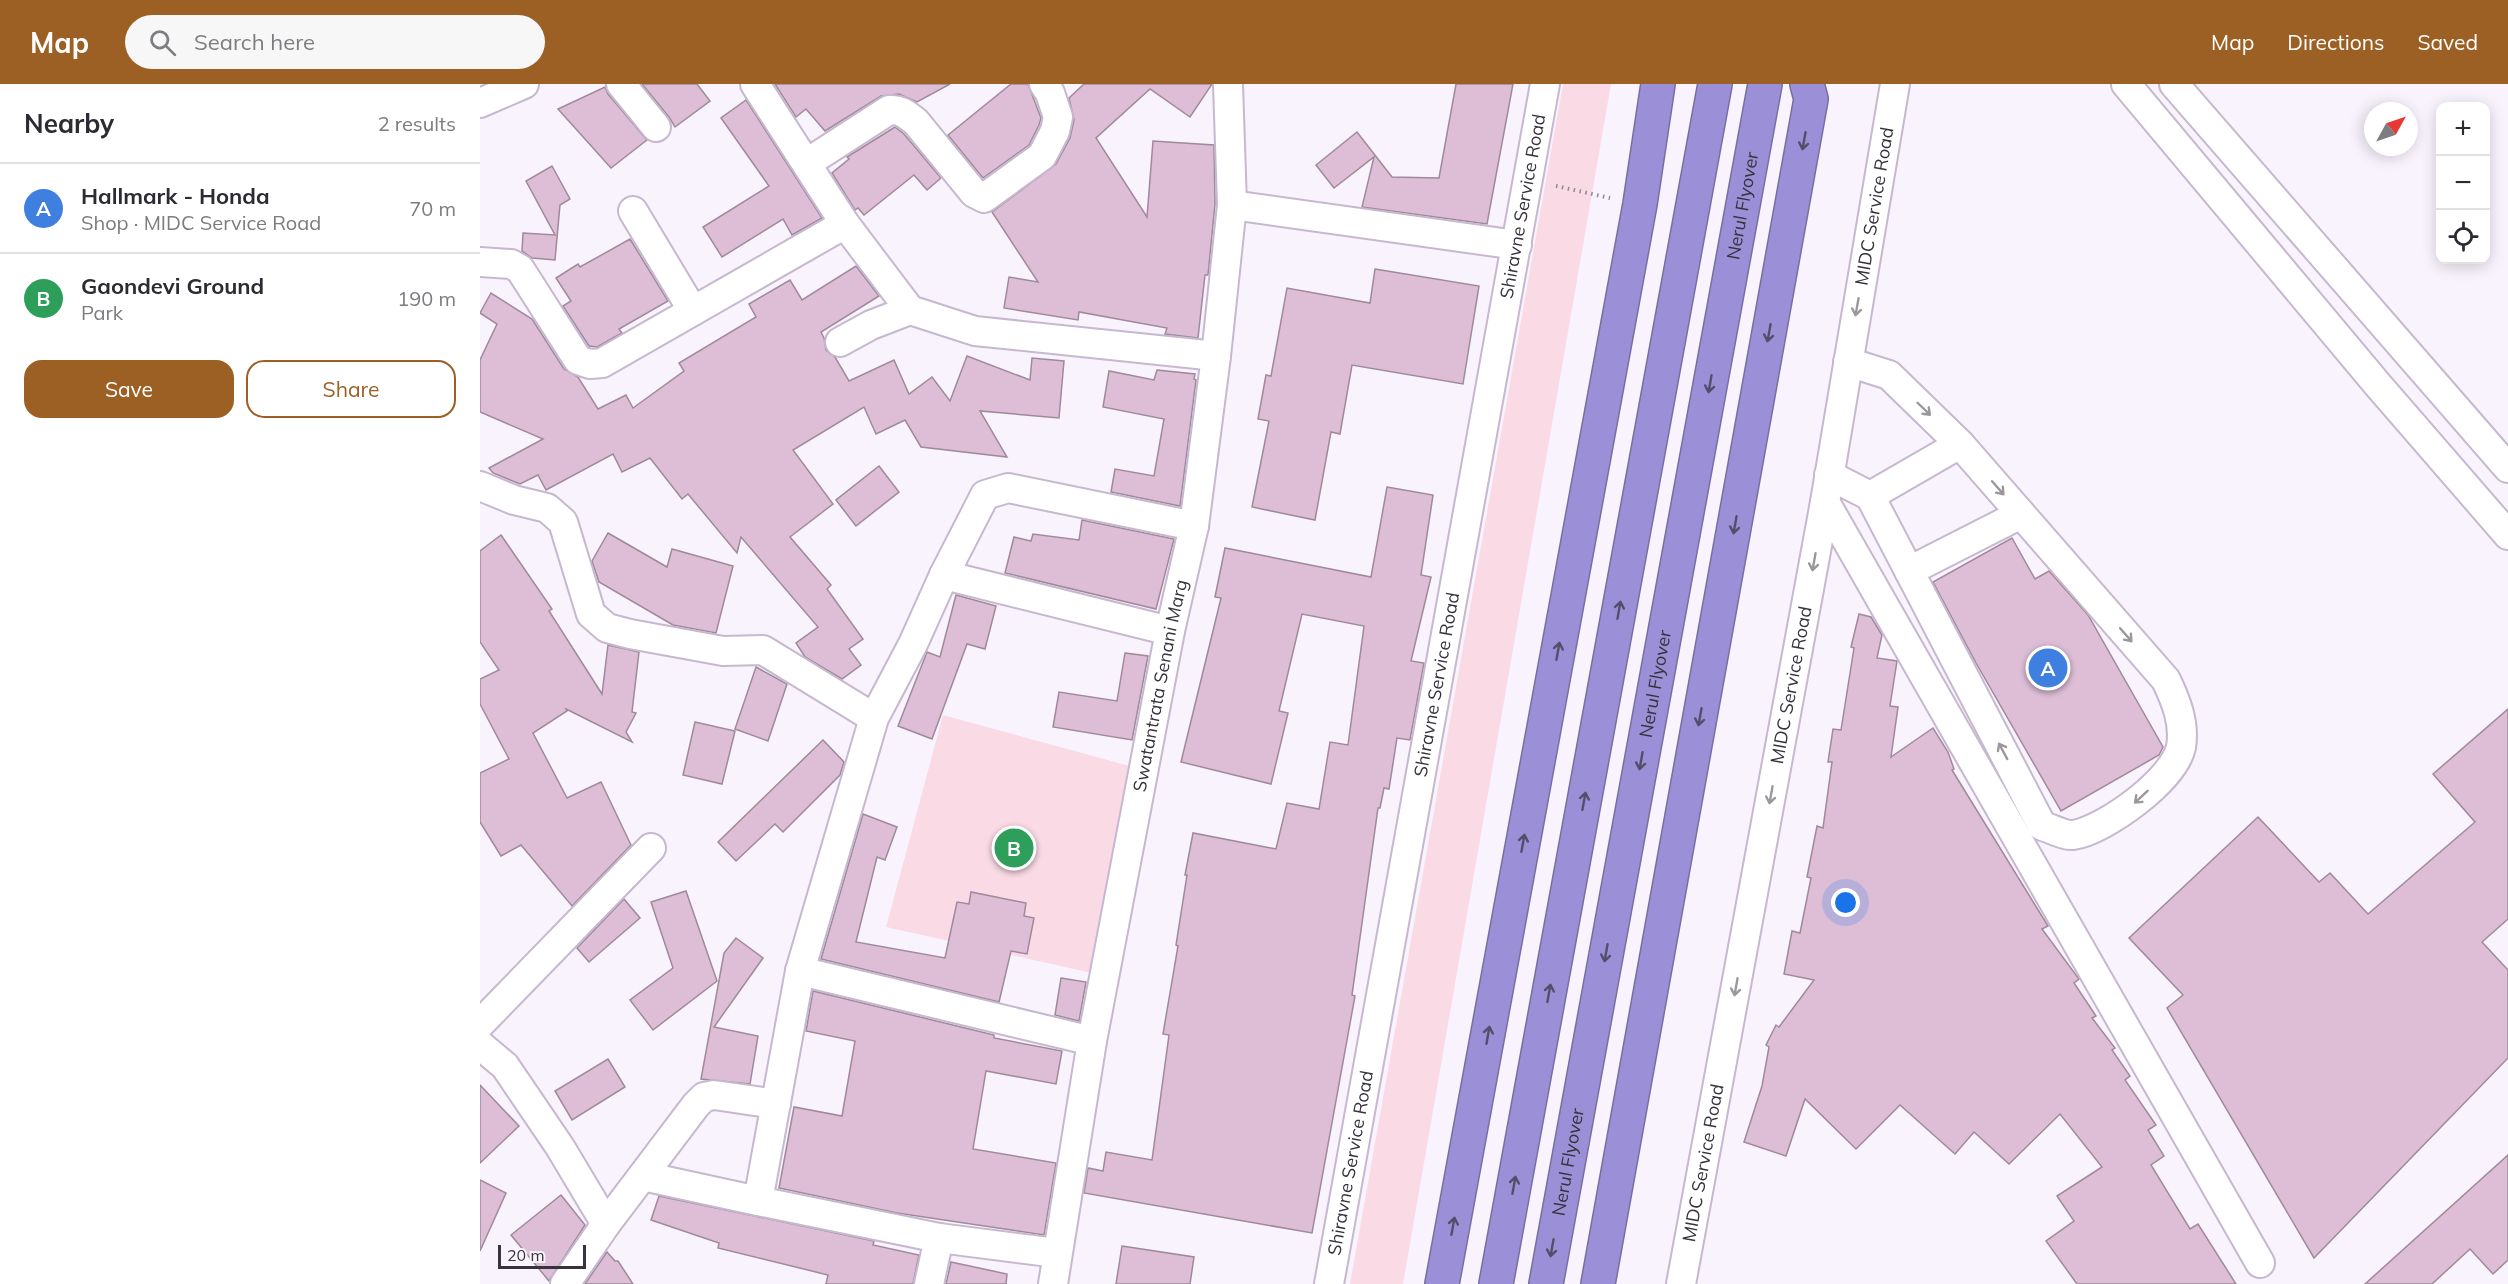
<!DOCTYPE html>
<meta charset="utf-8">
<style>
:root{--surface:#fff;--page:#f7f7f7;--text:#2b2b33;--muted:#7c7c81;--line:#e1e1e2;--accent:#9d6024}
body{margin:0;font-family:Mulish,sans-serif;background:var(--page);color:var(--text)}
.controls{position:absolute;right:18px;top:18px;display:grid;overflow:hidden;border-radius:12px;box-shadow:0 3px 15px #0003}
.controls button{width:54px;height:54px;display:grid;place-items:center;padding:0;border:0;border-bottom:2px solid var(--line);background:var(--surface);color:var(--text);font:30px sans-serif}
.compass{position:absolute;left:1884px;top:18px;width:54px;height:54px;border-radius:50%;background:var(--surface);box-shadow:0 3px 15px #0003;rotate:50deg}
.scale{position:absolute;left:18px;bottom:15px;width:88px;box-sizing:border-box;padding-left:6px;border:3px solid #37323b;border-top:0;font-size:16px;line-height:21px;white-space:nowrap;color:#37323b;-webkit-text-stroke:4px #f9f3fd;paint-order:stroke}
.you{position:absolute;left:1366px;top:819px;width:21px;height:21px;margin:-15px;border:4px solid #fff;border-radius:50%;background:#1a73e8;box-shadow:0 0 0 9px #1a73e833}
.badge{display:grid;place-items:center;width:39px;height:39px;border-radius:50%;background:var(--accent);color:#fff;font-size:20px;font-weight:700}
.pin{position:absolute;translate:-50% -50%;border:3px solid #fff;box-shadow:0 2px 6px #0006}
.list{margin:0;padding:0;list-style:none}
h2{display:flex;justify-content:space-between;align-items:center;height:78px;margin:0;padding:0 24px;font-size:26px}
h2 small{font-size:20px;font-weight:400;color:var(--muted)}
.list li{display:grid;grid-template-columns:39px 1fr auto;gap:18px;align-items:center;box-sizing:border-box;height:90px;padding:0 24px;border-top:2px solid var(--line)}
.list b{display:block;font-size:22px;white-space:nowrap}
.list p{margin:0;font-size:20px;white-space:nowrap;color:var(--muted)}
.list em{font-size:20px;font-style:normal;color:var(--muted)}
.actions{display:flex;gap:12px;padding:18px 24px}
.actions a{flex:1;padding:14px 0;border:2px solid var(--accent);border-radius:18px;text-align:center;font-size:21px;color:var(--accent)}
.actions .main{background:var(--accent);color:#fff}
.icon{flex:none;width:33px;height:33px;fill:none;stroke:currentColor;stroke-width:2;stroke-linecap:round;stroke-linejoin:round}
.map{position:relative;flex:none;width:2028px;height:1200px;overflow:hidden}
header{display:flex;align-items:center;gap:36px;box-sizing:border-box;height:84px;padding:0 30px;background:var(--accent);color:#fff}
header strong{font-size:28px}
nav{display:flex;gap:33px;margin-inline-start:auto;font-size:21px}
.search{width:420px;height:54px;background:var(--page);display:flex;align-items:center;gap:15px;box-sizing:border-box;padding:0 21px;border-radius:33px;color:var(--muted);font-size:22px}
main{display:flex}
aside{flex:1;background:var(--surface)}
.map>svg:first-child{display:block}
.green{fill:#fadbe5}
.building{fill:#ddbed6;stroke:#9f899a;stroke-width:1.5}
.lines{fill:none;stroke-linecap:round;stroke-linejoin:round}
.minor-casing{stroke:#c6b8cf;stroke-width:32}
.highway-casing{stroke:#786fa0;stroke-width:36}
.path{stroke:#8f8993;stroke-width:4;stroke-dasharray:1.5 4.5;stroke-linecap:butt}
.minor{stroke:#fff;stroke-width:28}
.highway{stroke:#9b90d7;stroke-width:33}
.oneway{stroke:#554e6a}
.oneway2{stroke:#9b989d}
.labels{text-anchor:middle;stroke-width:6;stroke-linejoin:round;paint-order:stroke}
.street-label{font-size:18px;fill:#37323b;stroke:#f9f3fd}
</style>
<header>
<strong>Map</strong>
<div class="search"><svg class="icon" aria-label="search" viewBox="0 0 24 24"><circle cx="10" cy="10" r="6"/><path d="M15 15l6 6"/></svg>Search here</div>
<nav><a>Map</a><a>Directions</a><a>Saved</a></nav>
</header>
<main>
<aside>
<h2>Nearby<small>2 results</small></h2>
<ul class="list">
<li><span class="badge" style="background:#3f7fe0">A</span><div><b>Hallmark - Honda</b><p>Shop · MIDC Service Road</p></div><em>70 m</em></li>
<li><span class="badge" style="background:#2e9e5b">B</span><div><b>Gaondevi Ground</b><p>Park</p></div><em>190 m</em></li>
</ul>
<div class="actions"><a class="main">Save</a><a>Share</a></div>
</aside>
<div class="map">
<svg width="2028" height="1200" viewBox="0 0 2028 1200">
<rect width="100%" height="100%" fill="#f9f3fd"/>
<g class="green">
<path d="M1083 0H1131L923 1200H870Z"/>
<path d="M463 631 657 684 616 890 406 843Z"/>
</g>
<g class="building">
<path d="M162 0H217L230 17 195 43 189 33Z"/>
<path d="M295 0H470L437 18 419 10 401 12 345 47 326 25 316 33Z"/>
<path d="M531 0H548L561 34 559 41 549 61 503 94 468 51Z"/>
<path d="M604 0H732L710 33 670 5 616 54 667 133 673 57 734 61 735 120 728 191H725L718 254 685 250 687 244 599 228 598 236 524 224 529 193 558 198 512 128 576 80 590 54 594 36 589 14Z"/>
<path d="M976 0H1033L1007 140 882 123 894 73 854 104 836 81 877 48 912 93 959 94Z"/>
<path d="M125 3 128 10 167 56 131 84 78 25Z"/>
<path d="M266 16 342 134 312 151 303 135 242 173 223 143 289 102 241 34Z"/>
<path d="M415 43 424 50 461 94 447 106 434 91 384 131 378 124 375 126 352 89 369 75 367 73Z"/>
<path d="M72 82 90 115 80 121 75 176 52 174 42 167 43 149 75 151 46 97Z"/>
<path d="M150 155 188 217 139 245 142 249 117 263 109 262 83 222 91 217 76 194 98 180 100 183Z"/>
<path d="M376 182 399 212 341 248 344 254 346 266 355 273 369 297 414 276 429 310 452 293 470 317 487 272 550 296 552 274 584 277 579 334 500 327 527 373 441 363 425 336 396 350 384 323 313 366 353 420 310 453 351 501 347 505 383 555 369 565 381 581 362 595 325 573 316 559 338 543 261 453 257 469 208 410 202 415 170 374 142 388 133 370 66 406 58 391 40 400 13 389 9 384 63 355 0 328V276L17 240 0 229 11 209 52 235 84 285 98 293 118 325 146 311 153 324 204 287 199 279 276 233 269 220 310 196 322 216Z"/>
<path d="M895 185 999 202 983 300 872 281 860 350 851 348 835 436 772 423 789 337 778 335 786 291 791 292 807 204 890 219Z"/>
<path d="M677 286 715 290 714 295 716 296 700 422 631 408 635 385 674 392 684 335 623 323 629 287 674 296Z"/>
<path d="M399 382 419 408 376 442 356 416Z"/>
<path d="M907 403 953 411 941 491 951 493 931 577 944 579 930 656 917 654 909 705 904 704 900 724H898L872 911 875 912 832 1149 604 1109 608 1084 623 1087 626 1068 672 1076 689 951 683 950 698 862 696 861 707 791H705L713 749 796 765 807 719 839 725 850 658 868 661 884 542 822 530 799 627 808 629 791 700 701 678 741 514 735 513 745 464 891 493Z"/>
<path d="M602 436 694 455 676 525 525 489 534 453 551 457 553 450 599 456Z"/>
<path d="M128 449 187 483 192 465 253 482 236 549 193 541 119 498 112 477Z"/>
<path d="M21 451 72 525 69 527 122 610 128 561 159 568 152 628 156 629 146 648 152 658 86 625 87 627 53 649 87 714 121 698 151 761 92 822 41 761 21 772 0 738V689L29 675 0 620V595L19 586 0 558V467Z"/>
<path d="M1532 454 1555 495 1569 487 1608 531 1683 663 1679 671 1581 727 1496 579 1453 498Z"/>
<path d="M476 511 516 522 505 565 487 560 452 655 418 642 447 568 460 573Z"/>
<path d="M1379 530 1391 533 1402 551 1397 574 1417 577 1410 622 1418 623 1411 673 1453 644 1468 668 1474 685 1472 686 1568 842 1562 845 1599 895 1594 899 1616 932 1612 934 1635 964 1632 966 1650 992 1645 996 1676 1041 1668 1046 1684 1072 1671 1081 1710 1145 1718 1140 1756 1200H1597L1566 1157 1594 1137 1577 1112 1622 1083 1580 1030 1529 1080 1494 1048 1475 1070 1420 1021 1376 1065 1325 1015 1306 1072 1264 1058 1282 1002 1289 963 1286 961 1296 941 1299 943 1334 896 1304 890 1312 847 1320 849 1331 794 1327 793 1337 742 1343 744 1352 678H1348L1353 645 1361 646 1374 564 1371 563Z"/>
<path d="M645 569 668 572 652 656 573 643 579 608 637 617Z"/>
<path d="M276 583 307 600 288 657 255 645Z"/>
<path d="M2028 625V835L2002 858 2028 886V974L1834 1174 1687 924 1703 911 1649 854 1778 733 1839 798 1850 789 1888 830 1995 738 1953 690Z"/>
<path d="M215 638 255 647 242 700 203 691Z"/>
<path d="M343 656 364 678 360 691 303 748 295 740 256 777 238 758Z"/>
<path d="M383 730 417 743 405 776 397 773 376 858 465 874 477 818 489 820 491 808 546 819 544 832 554 834 547 870 531 867 519 918 341 875Z"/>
<path d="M206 807 237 897 173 946 150 916 193 884 171 818Z"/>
<path d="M144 815 160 834 109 878 97 864Z"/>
<path d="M256 854 283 874 234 943 278 952 270 1000 221 995 244 869Z"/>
<path d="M581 894 606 898 599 937 575 931Z"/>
<path d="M333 907 514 951V954L582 967 576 1000 506 987 493 1065 576 1079 564 1151 417 1129 299 1104 314 1023 362 1032 375 957 326 947Z"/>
<path d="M128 975 145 1003 92 1036 75 1007Z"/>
<path d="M0 1001 39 1042 0 1079Z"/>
<path d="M2028 1071V1176L2013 1190 1990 1165 1952 1200H1885Z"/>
<path d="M0 1096 26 1109 0 1167Z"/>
<path d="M81 1111 105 1141 69 1197 31 1151Z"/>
<path d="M179 1112 394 1157 393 1161 439 1171 433 1200H346L348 1191 238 1164 239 1159 171 1136Z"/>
<path d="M642 1162 714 1173 710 1200H636Z"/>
<path d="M127 1168 135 1177H138L153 1200H105Z"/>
<path d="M471 1178 527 1190 526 1200H466Z"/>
</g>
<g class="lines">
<defs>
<g id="minor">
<path d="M141 0 176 43"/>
<path d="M275 0 365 140 430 226 495 247 736 272"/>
<path d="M1646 0 1898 301 2028 451"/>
<path d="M1694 0 2028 384"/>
<path d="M0 19 44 0"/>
<path d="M327 79 409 26C421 25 427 31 436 38L494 109 504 114 562 72 575 47 578 33 570 9 564 0"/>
<path d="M752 121 1037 161"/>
<path d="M153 127 213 227"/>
<path d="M0 178 31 180 40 185 98 276 110 280 122 279 365 140"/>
<path d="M360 258 391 241 430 226"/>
<path d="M1349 391 1390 412 1562 742C1571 744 1584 752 1593 751 1625 746 1694 696 1701 663 1705 639 1696 617 1686 596L1480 360 1409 291 1368 278"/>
<path d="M0 402 34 416 67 424 83 438 111 530 127 544 150 550 243 567 283 566 394 634"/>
<path d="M1390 412 1480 360"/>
<path d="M1345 418 1780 1179"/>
<path d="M1429 487 1541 430"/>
<path d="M464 491 690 547"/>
<path d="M320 887 612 957"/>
<path d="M0 940 171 764"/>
<path d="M0 961 25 982 80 1063 126 1140 85 1200"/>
<path d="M163 1092 278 1117"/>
<path d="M126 1140 216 1021 224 1013 234 1011 296 1020"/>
<path d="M459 1154 577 1169"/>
<path d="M449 1200 459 1154 278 1117 320 887 394 634 433 560 464 491 505 411 528 404 714 442"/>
<path id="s1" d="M573 1200 612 957 690 547 714 442 736 272 752 121 748 0"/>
<path id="s2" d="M849 1200 1065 0"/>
<path id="s3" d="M1201 1200 1345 418 1415 0"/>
</g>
<g id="highway">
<path d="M962 1200 1160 120 1178 0"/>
<path d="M1016 1200 1235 0"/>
<path id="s4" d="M1066 1200 1285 0"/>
<path d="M1118 1200 1331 15 1327 0"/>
</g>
</defs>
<use href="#minor" class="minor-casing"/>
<use href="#highway" class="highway-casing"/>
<path class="path" d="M1076 102 1130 114"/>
<use href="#minor" class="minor"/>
<use href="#highway" class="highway"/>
</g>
<defs><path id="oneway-shaft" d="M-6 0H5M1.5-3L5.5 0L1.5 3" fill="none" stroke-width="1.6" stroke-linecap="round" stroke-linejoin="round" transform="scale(1.5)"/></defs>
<g class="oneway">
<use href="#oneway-shaft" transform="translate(1324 57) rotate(100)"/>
<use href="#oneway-shaft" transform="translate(1289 249) rotate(100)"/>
<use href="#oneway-shaft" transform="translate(1230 300) rotate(100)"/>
<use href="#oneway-shaft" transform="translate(1255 441) rotate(100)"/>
<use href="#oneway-shaft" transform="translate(1139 526) rotate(-80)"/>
<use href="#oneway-shaft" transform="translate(1078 567) rotate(-80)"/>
<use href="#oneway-shaft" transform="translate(1220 633) rotate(100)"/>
<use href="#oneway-shaft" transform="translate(1161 677) rotate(100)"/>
<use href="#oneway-shaft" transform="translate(1104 717) rotate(-80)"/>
<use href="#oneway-shaft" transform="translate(1043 759) rotate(-80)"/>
<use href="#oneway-shaft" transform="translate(1126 869) rotate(100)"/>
<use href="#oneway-shaft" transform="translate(1069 909) rotate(-80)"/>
<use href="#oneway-shaft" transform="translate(1008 951) rotate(-80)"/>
<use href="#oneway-shaft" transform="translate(1034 1101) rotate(-80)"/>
<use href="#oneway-shaft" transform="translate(973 1142) rotate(-80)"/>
<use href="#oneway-shaft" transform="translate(1072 1164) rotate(100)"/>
</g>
<g class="oneway2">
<use href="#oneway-shaft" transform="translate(1377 223) rotate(100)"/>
<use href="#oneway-shaft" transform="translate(1444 325) rotate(44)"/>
<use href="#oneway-shaft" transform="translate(1518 404) rotate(49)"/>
<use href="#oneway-shaft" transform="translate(1334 478) rotate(100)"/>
<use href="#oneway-shaft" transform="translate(1646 551) rotate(49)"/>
<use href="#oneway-shaft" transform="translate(1523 667) rotate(-118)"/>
<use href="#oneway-shaft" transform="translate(1291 711) rotate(100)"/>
<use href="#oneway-shaft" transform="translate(1661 713) rotate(137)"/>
<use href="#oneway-shaft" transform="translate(1256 903) rotate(100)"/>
</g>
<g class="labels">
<g class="street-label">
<text dy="6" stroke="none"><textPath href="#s2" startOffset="1095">Shiravne Service Road</textPath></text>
<text dy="6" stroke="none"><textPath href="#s4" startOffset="1096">Nerul Flyover</textPath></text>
<text dy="6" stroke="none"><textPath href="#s3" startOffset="1095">MIDC Service Road</textPath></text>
<text dy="6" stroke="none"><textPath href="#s2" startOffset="609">Shiravne Service Road</textPath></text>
<text dy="6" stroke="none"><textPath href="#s4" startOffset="610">Nerul Flyover</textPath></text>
<text dy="6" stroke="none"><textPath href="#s3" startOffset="609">MIDC Service Road</textPath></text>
<text dy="6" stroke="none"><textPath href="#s1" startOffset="608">Swatantrata Senani Marg</textPath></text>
<text dy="6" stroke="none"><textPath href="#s2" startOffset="123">Shiravne Service Road</textPath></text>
<text dy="6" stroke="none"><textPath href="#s4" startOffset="124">Nerul Flyover</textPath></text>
<text dy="6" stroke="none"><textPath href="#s3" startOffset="123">MIDC Service Road</textPath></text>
</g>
</g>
</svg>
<div class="controls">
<button>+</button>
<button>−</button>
<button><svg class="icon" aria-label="locate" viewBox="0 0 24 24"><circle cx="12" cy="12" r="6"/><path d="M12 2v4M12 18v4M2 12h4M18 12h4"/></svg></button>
</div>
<svg class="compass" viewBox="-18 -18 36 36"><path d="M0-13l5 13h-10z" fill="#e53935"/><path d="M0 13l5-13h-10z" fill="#7c7c81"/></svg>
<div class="scale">20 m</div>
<div class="you"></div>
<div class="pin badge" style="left:1568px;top:584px;background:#3f7fe0">A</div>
<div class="pin badge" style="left:534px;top:764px;background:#2e9e5b">B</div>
</div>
</main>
